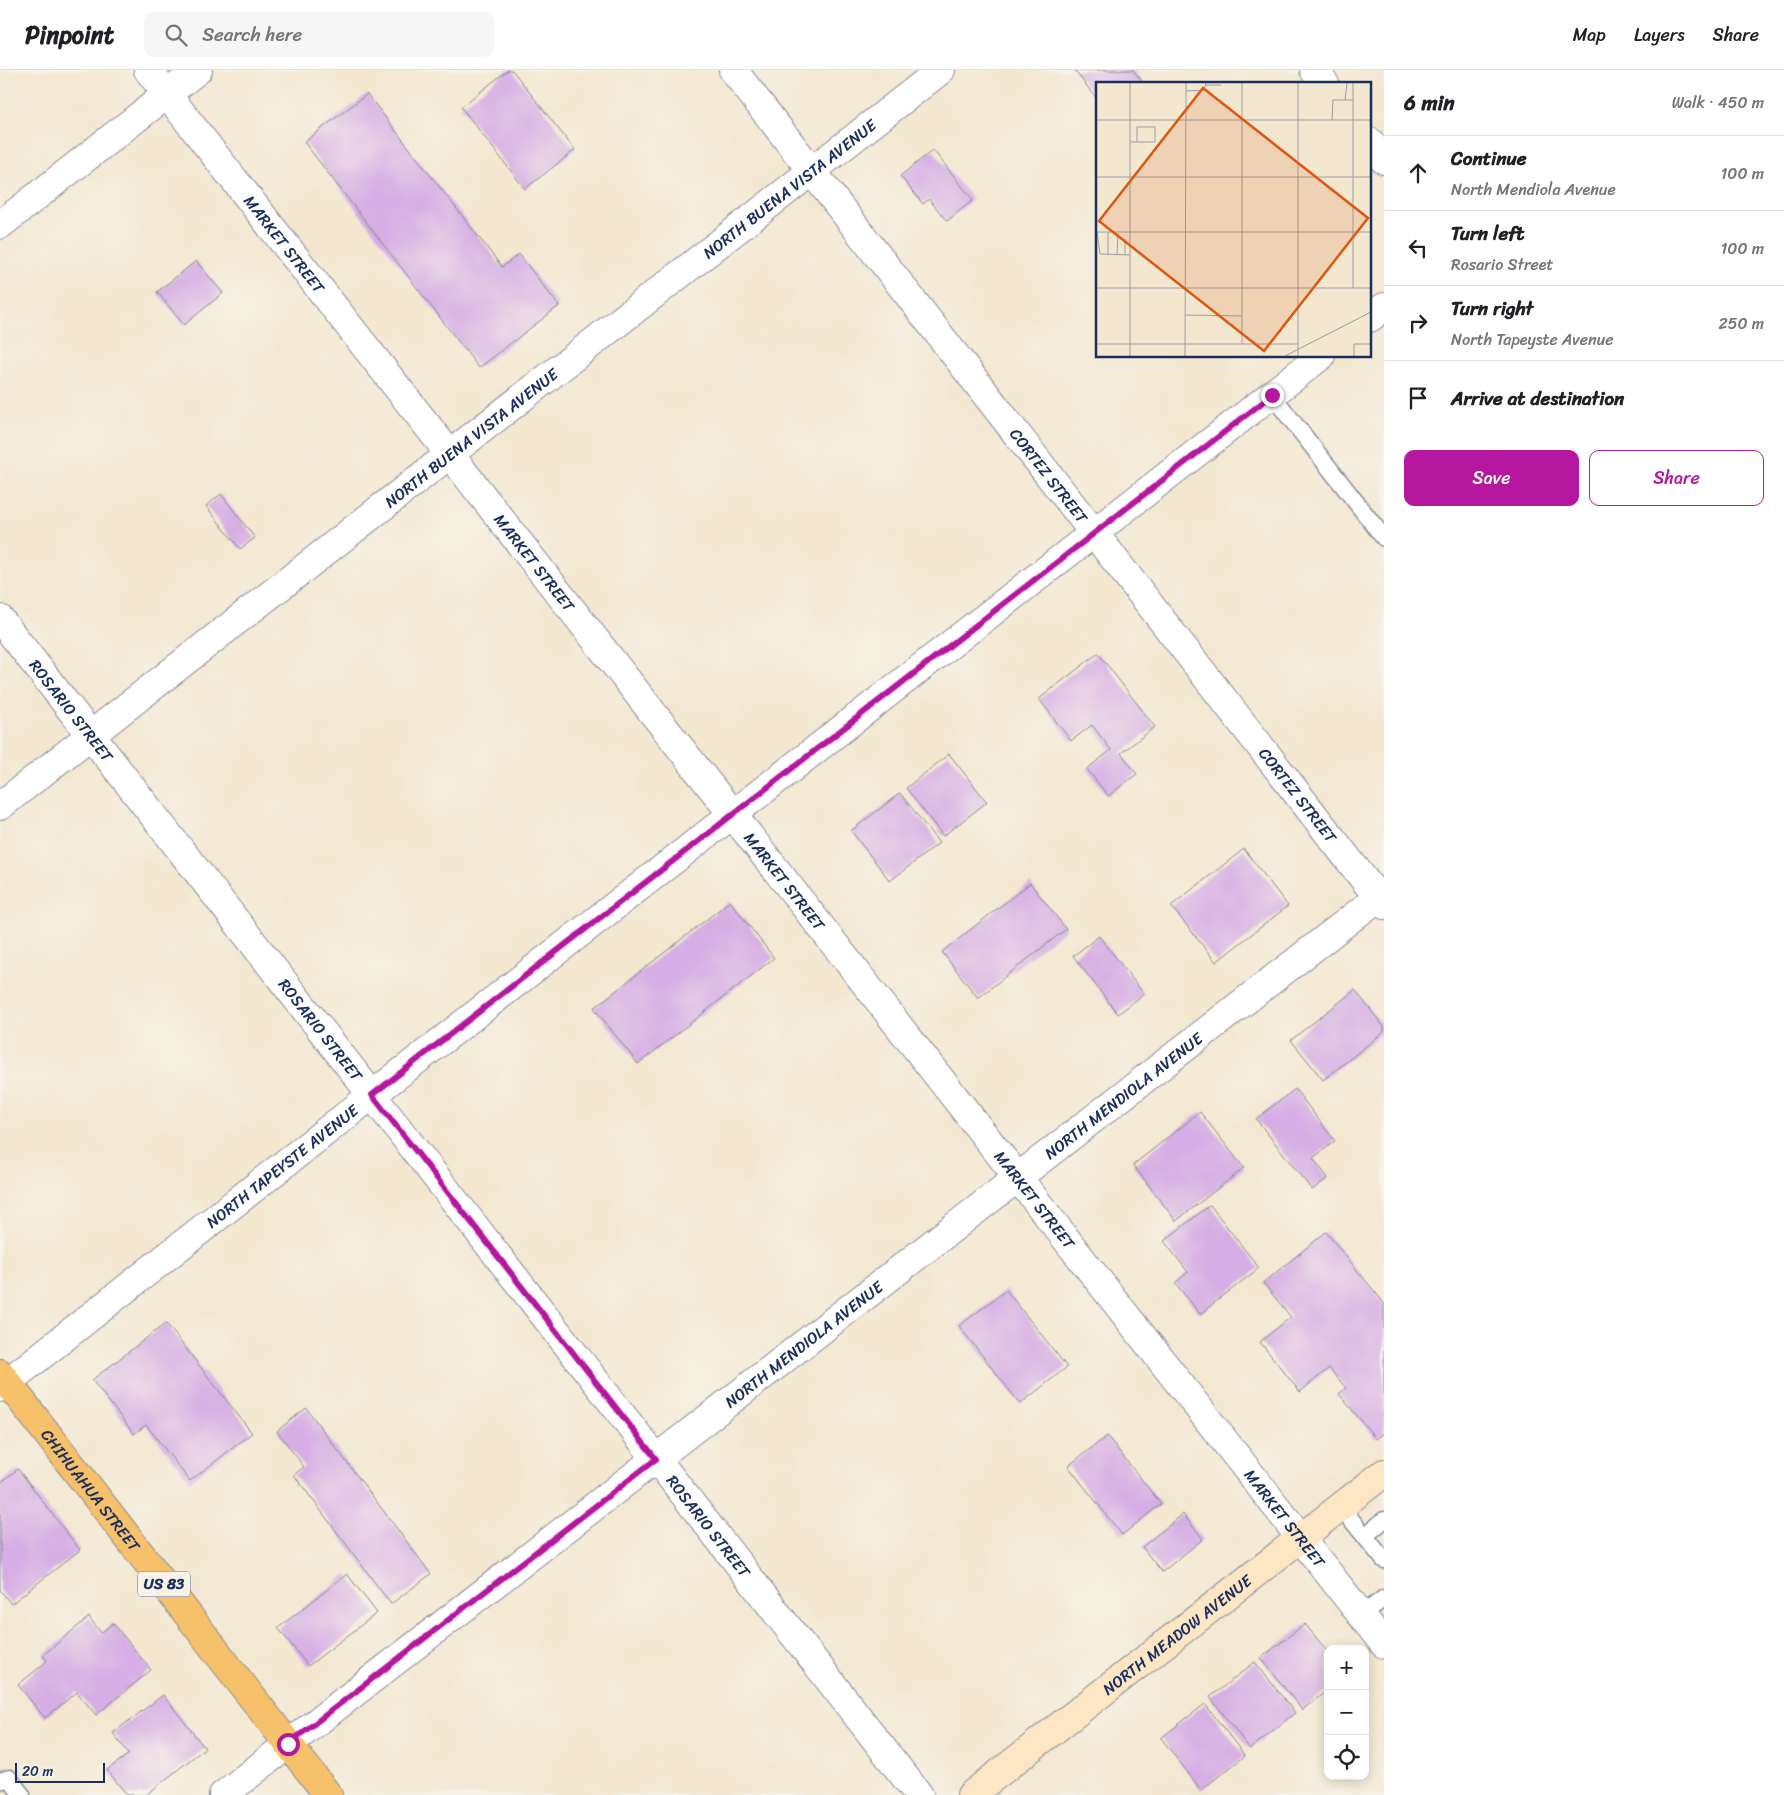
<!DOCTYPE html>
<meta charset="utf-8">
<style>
:root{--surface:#fff;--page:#f6f6f6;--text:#202124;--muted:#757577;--line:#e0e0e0;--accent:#b5179e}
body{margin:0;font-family:Sriracha,sans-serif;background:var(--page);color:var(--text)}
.controls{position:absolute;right:15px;bottom:15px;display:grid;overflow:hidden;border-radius:10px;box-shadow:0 2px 12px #0003}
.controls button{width:45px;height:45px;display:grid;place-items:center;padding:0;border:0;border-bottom:1px solid var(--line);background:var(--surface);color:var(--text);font:25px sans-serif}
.scale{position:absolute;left:15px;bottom:12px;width:90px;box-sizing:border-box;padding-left:5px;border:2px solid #1b2f5e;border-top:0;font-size:14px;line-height:18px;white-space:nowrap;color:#1b2f5e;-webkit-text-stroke:4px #f7f3e8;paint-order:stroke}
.stop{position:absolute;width:15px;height:15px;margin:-11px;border:4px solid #b5179e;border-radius:50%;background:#fff}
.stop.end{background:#b5179e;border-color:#fff;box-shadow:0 1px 5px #0008}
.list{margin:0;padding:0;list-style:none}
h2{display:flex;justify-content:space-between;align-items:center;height:65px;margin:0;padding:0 20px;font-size:21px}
h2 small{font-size:16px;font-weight:400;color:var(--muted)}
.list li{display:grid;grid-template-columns:32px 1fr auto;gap:15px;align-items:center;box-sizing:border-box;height:75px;padding:0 20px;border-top:1px solid var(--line)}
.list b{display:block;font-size:19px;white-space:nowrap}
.list p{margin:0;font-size:16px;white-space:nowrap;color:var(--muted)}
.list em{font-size:16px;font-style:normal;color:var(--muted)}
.actions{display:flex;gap:10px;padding:15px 20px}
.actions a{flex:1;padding:11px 0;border:1px solid var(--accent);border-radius:10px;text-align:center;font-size:18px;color:var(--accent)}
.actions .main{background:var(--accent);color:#fff}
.icon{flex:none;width:28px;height:28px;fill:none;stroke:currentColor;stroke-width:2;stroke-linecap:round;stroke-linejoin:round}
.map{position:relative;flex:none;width:1384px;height:1725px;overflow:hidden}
header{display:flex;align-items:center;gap:30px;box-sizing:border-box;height:70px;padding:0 25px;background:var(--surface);border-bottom:1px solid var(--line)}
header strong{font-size:24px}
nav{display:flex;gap:28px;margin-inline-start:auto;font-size:18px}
.search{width:350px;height:45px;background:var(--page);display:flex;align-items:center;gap:12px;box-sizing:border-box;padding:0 18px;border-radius:10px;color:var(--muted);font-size:19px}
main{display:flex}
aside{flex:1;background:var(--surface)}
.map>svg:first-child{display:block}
.building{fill:#d6ade4}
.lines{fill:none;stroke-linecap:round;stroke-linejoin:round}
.service-casing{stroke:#878b97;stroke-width:19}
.minor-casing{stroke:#878b97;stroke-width:30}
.tertiary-casing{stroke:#878b97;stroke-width:30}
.secondary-casing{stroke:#878b97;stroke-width:30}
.primary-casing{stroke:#878b97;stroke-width:30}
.service{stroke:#fff;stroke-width:16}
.minor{stroke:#fff;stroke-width:28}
.tertiary{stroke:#fff;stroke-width:28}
.secondary{stroke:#fce6c4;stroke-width:28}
.primary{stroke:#f7c06b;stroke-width:28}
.route{stroke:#b5179e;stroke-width:6}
.labels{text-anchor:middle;stroke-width:4.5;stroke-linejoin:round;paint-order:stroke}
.shield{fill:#f7f3e8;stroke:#5d6a87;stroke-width:1}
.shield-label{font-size:15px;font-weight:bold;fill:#1b2f5e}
.street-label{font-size:16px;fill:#1b2f5e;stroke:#f7f3e8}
.inset-road{fill:none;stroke:#9d9da2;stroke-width:1}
.view{fill:#de5710;fill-opacity:0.15;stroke:#de5710;stroke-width:2.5}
.inset-edge{fill:none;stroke:#1b2f5e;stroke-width:2.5}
</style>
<header>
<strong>Pinpoint</strong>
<div class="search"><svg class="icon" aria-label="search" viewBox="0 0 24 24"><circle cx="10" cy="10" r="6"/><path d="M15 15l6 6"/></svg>Search here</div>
<nav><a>Map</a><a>Layers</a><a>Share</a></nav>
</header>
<main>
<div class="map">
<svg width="1384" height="1725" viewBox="0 0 1384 1725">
<rect width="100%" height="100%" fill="#f7f3e8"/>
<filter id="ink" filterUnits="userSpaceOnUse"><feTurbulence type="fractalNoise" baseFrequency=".02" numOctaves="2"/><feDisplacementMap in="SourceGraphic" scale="10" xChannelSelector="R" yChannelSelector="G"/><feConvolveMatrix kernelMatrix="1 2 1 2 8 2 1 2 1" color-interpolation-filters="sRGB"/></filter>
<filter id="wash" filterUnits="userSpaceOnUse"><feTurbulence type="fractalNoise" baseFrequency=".0096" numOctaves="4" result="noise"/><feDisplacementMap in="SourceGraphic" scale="20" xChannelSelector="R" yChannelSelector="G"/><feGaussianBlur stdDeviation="1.12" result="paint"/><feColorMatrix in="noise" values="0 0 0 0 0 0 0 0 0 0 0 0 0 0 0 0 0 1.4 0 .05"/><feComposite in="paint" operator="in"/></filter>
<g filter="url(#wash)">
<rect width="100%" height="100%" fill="#f3e7d0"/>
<g id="blocks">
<g class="building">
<path d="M508 0H512L575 80 525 119 461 37Z"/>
<path d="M1074 0H1133L1144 14H1098V30Z"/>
<path d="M367 24 502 197 519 184 559 236 479 298 304 72Z"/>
<path d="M933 80 973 130 947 151 929 129 923 134 900 106Z"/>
<path d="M196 191 223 223 184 255 157 222Z"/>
<path d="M221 424 255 468 240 479 206 436Z"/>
<path d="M1098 583 1155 657 1121 683 1137 704 1108 726 1087 699 1111 680 1092 655 1071 671 1039 629Z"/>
<path d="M949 684 987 732 943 766 906 718Z"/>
<path d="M900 723 939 773 890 811 851 761Z"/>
<path d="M1244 779 1288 836 1216 892 1171 836Z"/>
<path d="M1030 813 1066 859 978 928 942 882Z"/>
<path d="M730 831 774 888 638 994 594 938Z"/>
<path d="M1099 866 1144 924 1118 944 1073 886Z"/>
<path d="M1355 920 1384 957V962L1323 1010 1291 970Z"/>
<path d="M1295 1019 1335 1071 1313 1088 1328 1108 1312 1120 1256 1049Z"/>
<path d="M1200 1042 1244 1098 1176 1151 1133 1095Z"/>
<path d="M1210 1135 1259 1198 1200 1244 1175 1213 1188 1202 1164 1171Z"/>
<path d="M1326 1162 1384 1233V1363L1376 1369 1339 1324 1346 1318 1329 1298 1300 1322 1260 1272 1291 1247 1263 1213Z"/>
<path d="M1006 1220 1067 1297 1020 1334 959 1256Z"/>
<path d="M166 1253 252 1363 190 1411 146 1355 134 1364 92 1310Z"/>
<path d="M306 1338 431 1504 391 1534 294 1405 304 1397 277 1361Z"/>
<path d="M1107 1366 1161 1434 1122 1465 1068 1396Z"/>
<path d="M18 1399 80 1480 11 1534 0 1520V1413Z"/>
<path d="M1183 1444 1203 1469 1162 1502 1142 1477Z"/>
<path d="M347 1504 377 1543 308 1596 278 1558Z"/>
<path d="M89 1547 101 1563 113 1553 151 1600 96 1645 77 1622 45 1648 18 1615 47 1591 43 1585Z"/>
<path d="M1305 1554 1328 1582V1620L1302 1640 1261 1588Z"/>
<path d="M1255 1592 1295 1643 1250 1679 1210 1627Z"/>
<path d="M163 1625 205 1678 146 1725H127L107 1700 129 1684 113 1663Z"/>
<path d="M1205 1634 1245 1686 1201 1720 1161 1668Z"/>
</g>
</g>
</g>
<g filter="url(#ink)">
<use href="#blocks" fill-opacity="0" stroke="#878b97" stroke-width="1"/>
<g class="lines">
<defs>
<g id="service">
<path d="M1272 325 1384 468"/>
<path d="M1341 1437 1384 1490"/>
<path d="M1365 1466 1384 1450"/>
<path d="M1362 1545 1384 1528"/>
<path d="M0 1711 9 1708 22 1725"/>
</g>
<g id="minor">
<path id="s1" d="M733 0 1384 835"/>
<path d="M1314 0 1325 14"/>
<path d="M1370 72 1384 90"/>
<path d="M0 155 198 0"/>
<path d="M1370 248 1384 237"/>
<path id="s2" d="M0 549 919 1725"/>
<path id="s3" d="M0 736 941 0"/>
<path id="s4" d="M0 1318 372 1025 1321 286"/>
<path id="s5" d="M223 1725 1384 823"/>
</g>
<g id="tertiary">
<path id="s6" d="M148 0 1384 1574"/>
</g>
<g id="secondary">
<path id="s7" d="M971 1725 1384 1403"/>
</g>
<g id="primary">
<path id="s8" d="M0 1303 328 1725"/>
</g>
</defs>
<use href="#service" class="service-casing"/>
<use href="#minor" class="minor-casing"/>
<use href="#tertiary" class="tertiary-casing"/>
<use href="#secondary" class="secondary-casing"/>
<use href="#primary" class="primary-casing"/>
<use href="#service" class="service"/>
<use href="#minor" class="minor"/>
<use href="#tertiary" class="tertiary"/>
<use href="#secondary" class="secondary"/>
<use href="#primary" class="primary"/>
</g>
</g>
<g class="lines" filter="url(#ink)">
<path class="route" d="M288 1674 656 1389 372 1025 1272 325"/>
</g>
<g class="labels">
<rect class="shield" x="138" y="1501.5" width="52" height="25" rx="4"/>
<g class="shield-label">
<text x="164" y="1519">US 83</text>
</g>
<g class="street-label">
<text dy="6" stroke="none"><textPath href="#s3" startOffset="1002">NORTH BUENA VISTA AVENUE</textPath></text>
<text dy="6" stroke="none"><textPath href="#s6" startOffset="221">MARKET STREET</textPath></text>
<text dy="6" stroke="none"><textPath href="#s3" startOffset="598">NORTH BUENA VISTA AVENUE</textPath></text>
<text dy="6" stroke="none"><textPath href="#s1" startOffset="514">CORTEZ STREET</textPath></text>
<text dy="6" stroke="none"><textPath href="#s6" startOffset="626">MARKET STREET</textPath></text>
<text dy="6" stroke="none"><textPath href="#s2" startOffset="116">ROSARIO STREET</textPath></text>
<text dy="6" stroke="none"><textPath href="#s1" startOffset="919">CORTEZ STREET</textPath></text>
<text dy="6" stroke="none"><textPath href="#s6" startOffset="1031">MARKET STREET</textPath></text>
<text dy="6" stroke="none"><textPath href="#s2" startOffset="521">ROSARIO STREET</textPath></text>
<text dy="6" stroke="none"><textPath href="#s5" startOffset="1140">NORTH MENDIOLA AVENUE</textPath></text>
<text dy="6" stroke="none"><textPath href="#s4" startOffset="359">NORTH TAPEYSTE AVENUE</textPath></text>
<text dy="6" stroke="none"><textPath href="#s6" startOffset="1436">MARKET STREET</textPath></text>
<text dy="6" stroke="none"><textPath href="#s5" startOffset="735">NORTH MENDIOLA AVENUE</textPath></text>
<text dy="6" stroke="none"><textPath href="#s8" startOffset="148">CHIHUAHUA STREET</textPath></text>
<text dy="6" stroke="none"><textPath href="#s6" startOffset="1841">MARKET STREET</textPath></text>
<text dy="6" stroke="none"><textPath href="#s2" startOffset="1151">ROSARIO STREET</textPath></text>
<text dy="6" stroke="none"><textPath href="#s7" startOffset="261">NORTH MEADOW AVENUE</textPath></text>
</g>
</g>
<g transform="translate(1096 12)">
<rect width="275" height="275" fill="#f3e7d0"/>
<path class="inset-road" d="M202 1V274M257 1V206M109 3H125M90 9 108 8 110 1M249 18 251 1M0 38H275M236 38 237 18H257M34 60H59V45H41V60M0 95H275M0 150H275M1 150 4 172 34 173M12 150V173M29 157V173M21 173 22 151M0 206H275M89 233 146 234M0 262H202M146 262V1M34 274V1M89 274 90 1M189 274 275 230M258 274V262H275"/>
<path class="view" d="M107 6 272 136 168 269 3 139Z"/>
<rect width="275" height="275" class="inset-edge"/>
</g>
</svg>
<div class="controls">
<button>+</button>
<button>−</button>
<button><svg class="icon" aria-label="locate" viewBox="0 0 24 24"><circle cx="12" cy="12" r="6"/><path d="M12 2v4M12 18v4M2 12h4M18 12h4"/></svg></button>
</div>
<div class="scale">20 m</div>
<div class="stop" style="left:288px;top:1674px"></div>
<div class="stop end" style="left:1272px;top:325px"></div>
</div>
<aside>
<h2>6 min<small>Walk · 450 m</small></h2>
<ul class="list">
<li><svg class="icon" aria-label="ahead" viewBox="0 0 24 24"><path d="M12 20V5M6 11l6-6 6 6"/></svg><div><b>Continue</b><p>North Mendiola Avenue</p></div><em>100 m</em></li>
<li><svg class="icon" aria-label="left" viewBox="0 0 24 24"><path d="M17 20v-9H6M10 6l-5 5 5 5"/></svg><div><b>Turn left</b><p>Rosario Street</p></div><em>100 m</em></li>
<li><svg class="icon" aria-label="right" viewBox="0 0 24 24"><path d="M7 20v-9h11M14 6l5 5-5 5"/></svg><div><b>Turn right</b><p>North Tapeyste Avenue</p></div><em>250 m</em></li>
<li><svg class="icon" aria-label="arrive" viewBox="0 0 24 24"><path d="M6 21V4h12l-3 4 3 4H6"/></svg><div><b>Arrive at destination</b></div></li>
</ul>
<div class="actions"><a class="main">Save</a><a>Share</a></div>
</aside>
</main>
